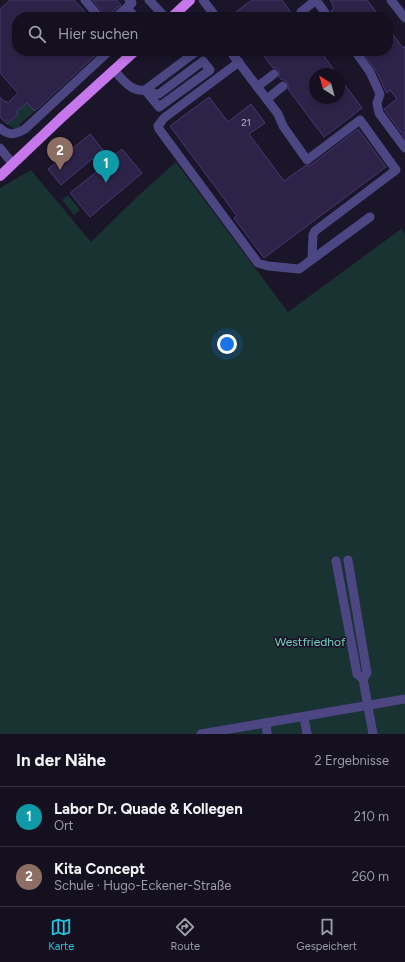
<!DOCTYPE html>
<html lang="de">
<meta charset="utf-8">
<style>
:root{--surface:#14101f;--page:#211e2c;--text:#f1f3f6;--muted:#9d9da4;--line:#33303d;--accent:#27c4e1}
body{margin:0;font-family:Figtree,sans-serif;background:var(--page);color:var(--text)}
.compass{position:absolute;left:309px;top:68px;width:36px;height:36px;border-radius:50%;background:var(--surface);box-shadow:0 2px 6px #0003;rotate:323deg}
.you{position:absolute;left:227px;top:344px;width:14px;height:14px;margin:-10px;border:3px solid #fff;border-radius:50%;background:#1a73e8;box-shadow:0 0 0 6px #1a73e833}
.badge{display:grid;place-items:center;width:26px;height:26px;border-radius:50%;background:var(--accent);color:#fff;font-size:13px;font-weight:700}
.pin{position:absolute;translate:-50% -33px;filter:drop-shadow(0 1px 2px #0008)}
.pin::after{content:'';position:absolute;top:21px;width:14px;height:12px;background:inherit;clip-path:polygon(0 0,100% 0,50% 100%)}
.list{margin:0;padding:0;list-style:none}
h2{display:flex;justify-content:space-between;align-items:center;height:52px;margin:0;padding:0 16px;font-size:17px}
h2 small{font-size:13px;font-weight:400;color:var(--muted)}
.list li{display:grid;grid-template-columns:26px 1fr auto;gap:12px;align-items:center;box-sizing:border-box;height:60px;padding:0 16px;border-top:1px solid var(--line)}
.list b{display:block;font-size:15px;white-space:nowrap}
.list p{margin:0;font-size:13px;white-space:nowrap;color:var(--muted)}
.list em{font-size:13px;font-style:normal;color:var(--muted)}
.icon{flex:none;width:22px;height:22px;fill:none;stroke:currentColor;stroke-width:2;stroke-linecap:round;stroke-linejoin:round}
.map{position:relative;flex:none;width:405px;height:734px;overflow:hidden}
.search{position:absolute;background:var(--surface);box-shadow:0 2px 6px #0003;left:12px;right:12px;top:12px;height:44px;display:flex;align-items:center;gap:10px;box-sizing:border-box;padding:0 14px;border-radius:16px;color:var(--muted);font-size:15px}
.sheet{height:172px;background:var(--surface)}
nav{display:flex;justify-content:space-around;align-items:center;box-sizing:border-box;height:56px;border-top:1px solid var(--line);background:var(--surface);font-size:11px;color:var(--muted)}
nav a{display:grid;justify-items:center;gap:2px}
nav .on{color:var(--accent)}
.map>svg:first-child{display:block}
.green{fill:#193232}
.building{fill:#2d2348;stroke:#473971}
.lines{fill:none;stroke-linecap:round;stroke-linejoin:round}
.minor{stroke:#4c4682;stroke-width:9}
.major{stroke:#c777ec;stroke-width:10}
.labels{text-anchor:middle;stroke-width:3.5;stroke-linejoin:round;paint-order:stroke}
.number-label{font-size:10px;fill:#b8b2ce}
.park-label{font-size:12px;fill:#76d2c0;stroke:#1a1529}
</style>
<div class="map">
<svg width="405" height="734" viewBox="0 0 405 734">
<rect width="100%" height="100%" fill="#1a1529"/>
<g class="green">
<path d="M27 103 35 111 19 125 20 130 13 132V128L7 124 18 114 16 112Z"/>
<path d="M176 162 288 312 401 229 405 234V734H0V188L31 170 91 242 139 195Z"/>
<path d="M68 195 80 210 74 215 62 200Z"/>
</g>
<g class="building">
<path d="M10 0H74L90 17H17V51H100L35 111 27 103 16 112 18 114 7 124 0 117V97L5 102 6 101 8 103 18 93 0 73V9Z"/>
<path d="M93 0H117L121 5 112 12 110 17H106Z"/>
<path d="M252 0H282L294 17H235L233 14Z"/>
<path d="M330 0H367L380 17H334L331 11 334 8 332 5 333 4Z"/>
<path d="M388 28 403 48 405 46V138L384 109 397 99 390 90 387 93 385 90 378 74 362 51H388Z"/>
<path d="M260 51H320L337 74H315V98H339V77L362 108 324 137 288 89V83L285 80H282L279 77V71L276 68H273Z"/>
<path d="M209 97 228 122 251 104 265 123 249 134 284 181 305 166 311 165 358 129 386 167 264 258 234 218 237 216 170 126Z"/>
<path d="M90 134 103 150 98 154 105 163 122 149 142 173 90 217 70 193 100 169 92 159 61 185 48 169Z"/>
</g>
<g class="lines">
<g class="minor">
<path d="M85 0 99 17"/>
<path d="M149 0 165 17"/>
<path d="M203 0 216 17"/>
<path d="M316 0 328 17"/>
<path d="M391 0 405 18"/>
<path d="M127 8 135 17"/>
<path d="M301 12 316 0"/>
<path d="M116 17 132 3 129 0"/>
<path d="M230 51 278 114 283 126 307 160 360 120 396 170 315 231 313 235 312 259"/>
<path d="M355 51 370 72 380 94 377 103 379 113 405 148"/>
<path d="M239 62 164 118 158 126 159 129 258 263 268 266 299 269 370 217"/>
<path d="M114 70C122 79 131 92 145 90L197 51"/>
<path d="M257 87 274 74"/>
<path d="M145 90 159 107 210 70 203 61 159 94C153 94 151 92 148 88"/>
<path d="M267 99 283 86"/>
<path d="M0 128C9 136 15 135 25 129L109 51"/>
<path d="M0 148 13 164"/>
<path d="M348 560 367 673 363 679 373 734"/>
<path d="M336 561 357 674 363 679"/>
<path d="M304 717 307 734"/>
<path d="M266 723 267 734"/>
<path d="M201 734 405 699"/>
</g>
<g class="major">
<path d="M172 17 190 0"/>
<path d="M0 176 60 119 135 51"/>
</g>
</g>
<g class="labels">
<g class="number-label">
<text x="246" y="126">21</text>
</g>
<g class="park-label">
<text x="310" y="646">Westfriedhof</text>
</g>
</g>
</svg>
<svg class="compass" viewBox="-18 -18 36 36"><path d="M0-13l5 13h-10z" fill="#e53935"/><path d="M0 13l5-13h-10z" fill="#9d9da4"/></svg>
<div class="you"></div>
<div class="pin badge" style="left:106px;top:183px;background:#0f9aa8">1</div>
<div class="pin badge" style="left:60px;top:170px;background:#8d6e63">2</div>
<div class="search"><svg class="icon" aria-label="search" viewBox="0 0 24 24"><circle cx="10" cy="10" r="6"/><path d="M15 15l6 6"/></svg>Hier suchen</div>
</div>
<section class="sheet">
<h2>In der Nähe<small>2 Ergebnisse</small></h2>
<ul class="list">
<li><span class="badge" style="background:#0f9aa8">1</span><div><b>Labor Dr. Quade &amp; Kollegen</b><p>Ort</p></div><em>210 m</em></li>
<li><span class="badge" style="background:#8d6e63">2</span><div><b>Kita Concept</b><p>Schule · Hugo-Eckener-Straße</p></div><em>260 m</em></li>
</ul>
</section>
<nav>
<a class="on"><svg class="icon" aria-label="map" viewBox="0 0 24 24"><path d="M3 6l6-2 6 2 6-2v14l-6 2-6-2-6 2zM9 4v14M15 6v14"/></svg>Karte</a>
<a><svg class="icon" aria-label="directions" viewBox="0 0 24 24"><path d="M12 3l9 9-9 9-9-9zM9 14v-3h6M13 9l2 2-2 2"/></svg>Route</a>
<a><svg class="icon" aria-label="saved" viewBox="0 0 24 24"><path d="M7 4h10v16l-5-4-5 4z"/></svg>Gespeichert</a>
</nav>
